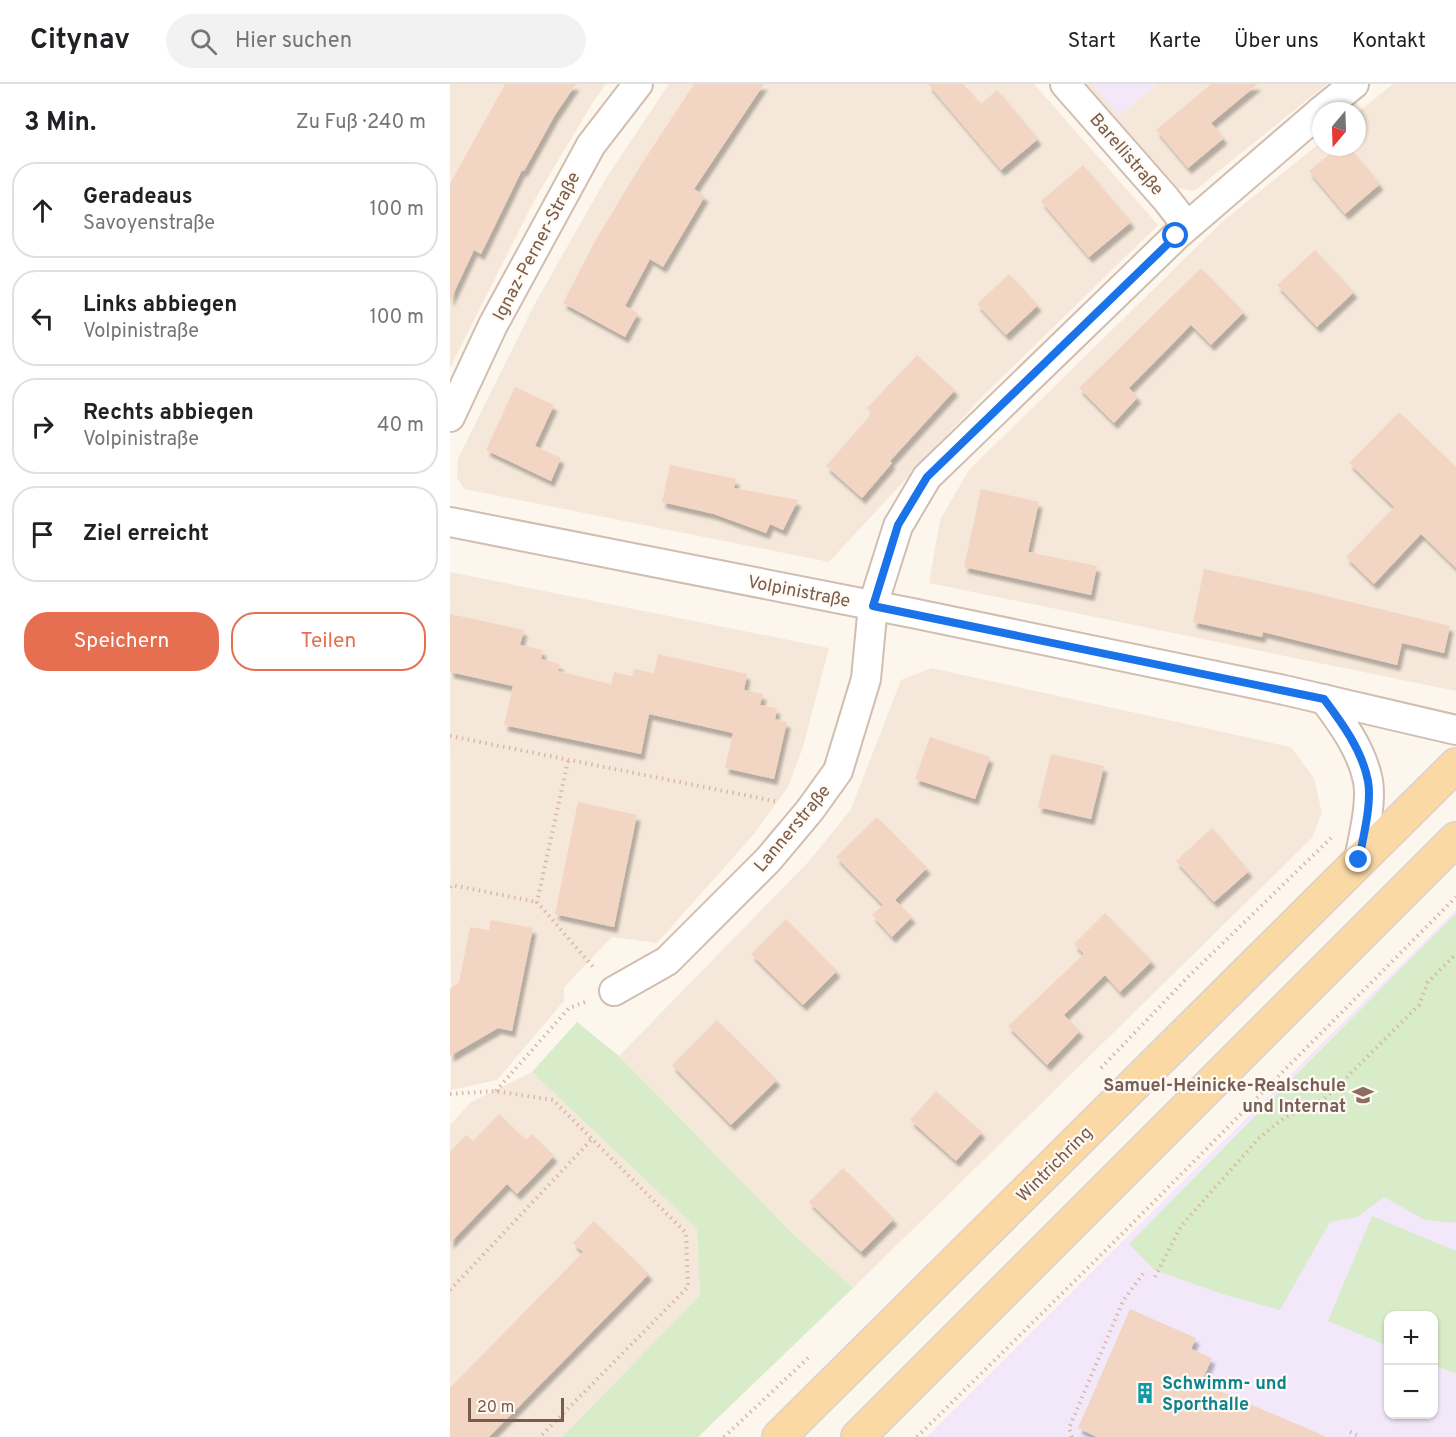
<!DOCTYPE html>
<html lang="de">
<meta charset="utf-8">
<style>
:root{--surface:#fff;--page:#f2f2f2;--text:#202124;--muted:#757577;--line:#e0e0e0;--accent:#e76f51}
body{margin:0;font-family:Overpass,sans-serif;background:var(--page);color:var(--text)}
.controls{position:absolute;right:18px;bottom:18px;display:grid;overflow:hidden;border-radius:12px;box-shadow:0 2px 4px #0004}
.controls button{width:54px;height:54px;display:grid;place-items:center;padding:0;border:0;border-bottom:2px solid var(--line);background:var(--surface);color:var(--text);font:30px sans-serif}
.compass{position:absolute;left:862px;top:18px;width:54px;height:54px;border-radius:50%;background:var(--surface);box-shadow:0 2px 4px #0004;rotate:199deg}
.scale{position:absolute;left:18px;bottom:15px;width:96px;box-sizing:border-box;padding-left:6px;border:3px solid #7a5c4d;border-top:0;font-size:16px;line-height:21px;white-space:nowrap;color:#7a5c4d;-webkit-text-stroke:4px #fffaf3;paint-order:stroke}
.stop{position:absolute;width:18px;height:18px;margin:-14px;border:4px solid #1a73e8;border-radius:50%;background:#fff}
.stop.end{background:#1a73e8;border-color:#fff;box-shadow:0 2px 6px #0008}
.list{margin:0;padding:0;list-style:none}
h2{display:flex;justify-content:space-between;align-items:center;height:78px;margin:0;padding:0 24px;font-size:26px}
h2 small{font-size:20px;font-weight:400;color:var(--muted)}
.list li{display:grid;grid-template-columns:39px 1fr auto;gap:18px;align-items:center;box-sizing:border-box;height:96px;margin:0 12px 12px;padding:0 12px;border:2px solid var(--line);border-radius:24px}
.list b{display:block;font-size:22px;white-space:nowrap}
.list p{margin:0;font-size:20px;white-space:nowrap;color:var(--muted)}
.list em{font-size:20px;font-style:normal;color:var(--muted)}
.actions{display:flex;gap:12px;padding:18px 24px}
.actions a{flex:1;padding:14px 0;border:2px solid var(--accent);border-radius:24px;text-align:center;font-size:21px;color:var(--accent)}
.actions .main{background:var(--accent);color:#fff}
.icon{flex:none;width:33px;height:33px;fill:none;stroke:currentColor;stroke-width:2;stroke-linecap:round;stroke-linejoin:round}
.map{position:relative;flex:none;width:1006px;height:1353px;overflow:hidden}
header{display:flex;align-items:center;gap:36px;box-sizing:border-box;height:84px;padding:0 30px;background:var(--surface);border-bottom:2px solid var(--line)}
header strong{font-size:28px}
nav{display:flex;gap:33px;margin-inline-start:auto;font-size:21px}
.search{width:420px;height:54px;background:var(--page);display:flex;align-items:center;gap:15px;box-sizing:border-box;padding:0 21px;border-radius:33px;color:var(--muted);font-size:22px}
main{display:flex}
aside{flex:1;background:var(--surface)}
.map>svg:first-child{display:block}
.residential{fill:#f5e8da}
.education{fill:#f3e8fa;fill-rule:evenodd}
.green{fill:#d8ecc9}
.building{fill:#f3d5c3;filter:url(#shadow)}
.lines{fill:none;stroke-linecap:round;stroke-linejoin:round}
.street-casing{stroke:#d1beb0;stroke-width:32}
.primary-casing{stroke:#dad1cd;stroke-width:36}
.path{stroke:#d9b8a5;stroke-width:4;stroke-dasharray:1.5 4.5;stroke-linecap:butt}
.street{stroke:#fff;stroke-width:28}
.primary{stroke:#fbd9a5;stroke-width:33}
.route{stroke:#1a73e8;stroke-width:8}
.labels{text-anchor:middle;stroke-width:4.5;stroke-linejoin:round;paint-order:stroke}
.street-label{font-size:18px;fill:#7a5c4d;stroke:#fffaf3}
.education-label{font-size:18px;font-weight:bold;fill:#785e54;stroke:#fffaf3;text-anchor:end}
.culture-label{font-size:18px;font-weight:bold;fill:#0d838f;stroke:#fffaf3;text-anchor:start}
</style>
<header>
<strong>Citynav</strong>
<div class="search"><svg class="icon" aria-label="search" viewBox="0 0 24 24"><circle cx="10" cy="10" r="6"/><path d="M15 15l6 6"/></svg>Hier suchen</div>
<nav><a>Start</a><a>Karte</a><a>Über uns</a><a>Kontakt</a></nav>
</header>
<main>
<aside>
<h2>3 Min.<small>Zu Fuß · 240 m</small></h2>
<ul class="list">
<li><svg class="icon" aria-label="ahead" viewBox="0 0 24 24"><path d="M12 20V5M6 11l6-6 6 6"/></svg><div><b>Geradeaus</b><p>Savoyenstraße</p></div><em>100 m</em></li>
<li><svg class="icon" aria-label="left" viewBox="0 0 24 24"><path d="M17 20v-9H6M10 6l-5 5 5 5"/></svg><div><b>Links abbiegen</b><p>Volpinistraße</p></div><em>100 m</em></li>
<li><svg class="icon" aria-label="right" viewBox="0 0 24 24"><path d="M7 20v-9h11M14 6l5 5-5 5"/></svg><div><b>Rechts abbiegen</b><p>Volpinistraße</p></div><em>40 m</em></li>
<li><svg class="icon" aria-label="arrive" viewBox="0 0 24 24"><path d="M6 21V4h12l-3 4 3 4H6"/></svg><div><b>Ziel erreicht</b></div></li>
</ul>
<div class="actions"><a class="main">Speichern</a><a>Teilen</a></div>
</aside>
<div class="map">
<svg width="1006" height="1353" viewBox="0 0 1006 1353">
<defs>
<filter id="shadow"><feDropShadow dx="3.5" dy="6" stdDeviation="1.5" flood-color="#0004"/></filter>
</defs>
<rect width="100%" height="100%" fill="#fdf6ec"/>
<g class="residential">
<path d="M0 0H156L143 18 85 115 0 284Z"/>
<path d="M219 0H584L708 141 532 313 379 478 14 405 7 394 8 375 83 223 158 91Z"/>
<path d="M636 0H877L744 107 728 104Z"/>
<path d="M943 0H1006V607L479 499 490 436 519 386 772 138 871 58V63H907V29Z"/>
<path d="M0 488 379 564 353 663 338 703 304 750 207 859 162 853 114 903V917L47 996 1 1006Z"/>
<path d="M481 584 841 663 864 694 872 729 862 754 403 1204 342 1149 169 972 360 776 401 725 451 596Z"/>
<path d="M82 988 247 1145 250 1211 112 1353H0V1041L21 1018Z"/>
</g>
<g class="education">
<path d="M642 0H707L669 32Z"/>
<path d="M1006 826V1353H477L665 1165ZM938 1232H984V1330H938Z"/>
</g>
<g class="green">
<path d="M1006 829V1139L975 1136 934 1113 907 1133 880 1138 830 1226 772 1210 704 1186 679 1160Z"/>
<path d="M127 938 169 972 342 1149 403 1204 248 1353H112L250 1211 247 1145 82 988Z"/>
<path d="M922 1132 1006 1167V1290L984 1281V1232H938V1262L878 1237Z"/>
</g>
<g class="building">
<path d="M55 0H126L105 31 74 87 72 86 31 170 24 166 0 217V100Z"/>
<path d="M244 0H314L244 105 255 112 213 183 200 175 175 222 188 229 175 253 113 219 144 159 189 84Z"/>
<path d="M478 0H513L531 20 547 6 588 55 551 86Z"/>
<path d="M761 0H808L761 39 774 54 738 84 706 46Z"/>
<path d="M888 63H899L930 100 895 130 859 87Z"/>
<path d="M633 81 681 138 639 173 591 117Z"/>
<path d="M865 166 904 208 867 243 827 201Z"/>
<path d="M751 184 794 228 761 261 741 241 679 304 688 313 664 339 629 304Z"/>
<path d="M559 190 588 221 556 251 527 220Z"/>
<path d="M467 271 505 306 440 377 442 379 412 414 376 382 422 329 417 324Z"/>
<path d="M65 303 104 321 85 362 111 374 101 397 36 366Z"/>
<path d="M949 328 1006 383V484L971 450 924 500 896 473 944 423 899 379Z"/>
<path d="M220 381 286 395 284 404 348 416 333 446 320 440 316 449 264 430 212 418Z"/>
<path d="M531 405 589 418 578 468 647 482 641 511 514 483Z"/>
<path d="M754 485 864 509 1000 542 994 569 952 559 947 581 813 548 812 553 743 538Z"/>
<path d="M0 530 74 546 70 561 93 566 91 575 110 580 108 587 161 600 164 588 182 592 184 585 204 589 208 570 297 590 294 606 313 610 310 621 327 624 325 635 337 638 324 695 275 684 283 649 199 630 191 670 54 641 63 602 0 588Z"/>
<path d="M480 653 540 673 525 715 465 695Z"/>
<path d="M601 670 654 682 641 735 588 723Z"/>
<path d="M128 718 187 731 164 843 105 830Z"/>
<path d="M427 733 477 784 445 816 462 833 442 853 422 831 433 821 386 773Z"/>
<path d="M762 744 799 787 764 818 726 777Z"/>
<path d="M655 829 702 877 670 908 655 891 614 931 630 947 597 981 558 942 634 870 624 860Z"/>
<path d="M336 835 387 887 353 921 301 870Z"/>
<path d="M41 836 83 844 62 947 48 944 0 972V905L9 898 20 843 39 846Z"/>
<path d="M267 936 327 996 281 1041 222 981Z"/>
<path d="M486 1007 532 1048 506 1077 460 1036Z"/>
<path d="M49 1030 76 1056 82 1050 104 1072 67 1110 57 1100 0 1159V1068L16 1051 23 1057Z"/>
<path d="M393 1084 444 1135 411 1168 359 1118Z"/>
<path d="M144 1137 199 1190 39 1353H0V1304L133 1168 123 1159Z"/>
<path d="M680 1225 746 1254 741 1265 762 1274 751 1299 877 1353H647L628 1344Z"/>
</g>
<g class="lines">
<defs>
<g id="street">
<path d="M615 0 716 115 737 142"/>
<path d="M871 27 904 0"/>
<path d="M0 333 43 241 141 61 188 0"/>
<path d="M0 438 462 529 834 606 1006 646"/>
<path d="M874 615C892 639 912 666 918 697 922 720 913 754 909 776"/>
<path d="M164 907 217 877 318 776 360 726 388 687 416 595 423 521 448 442 477 393 726 152 871 27"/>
</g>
<g id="primary">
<path d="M329 1353 1006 681"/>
<path d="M408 1353 1006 755"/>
</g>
</defs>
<use href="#street" class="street-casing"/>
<use href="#primary" class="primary-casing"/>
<g class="path">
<path d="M0 652 329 718"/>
<path d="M118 677 87 818 144 884"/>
<path d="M0 803 2 801 87 818"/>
<path d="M651 984 738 893 881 754"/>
<path d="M46 1007 119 924 138 917"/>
<path d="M0 1010 45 1007 103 1016 236 1149 238 1203 90 1353"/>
<path d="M705 1193 731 1142 809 1054 834 1034 874 1015 895 995 969 921 978 898 1006 870"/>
<path d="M0 1206 142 1055"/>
<path d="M900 1348 911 1353"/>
<path d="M274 1353 358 1274"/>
<path d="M467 1353 663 1159 1006 813"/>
<path d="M622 1353 619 1344 673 1217 695 1187"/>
</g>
<use href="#street" class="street"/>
<use href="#primary" class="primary"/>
</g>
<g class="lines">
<path class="route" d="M726 152 477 393 448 441 423 522 874 615C892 639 912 666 918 697 922 720 913 753 909 776"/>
</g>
<defs>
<symbol id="school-bare" viewBox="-9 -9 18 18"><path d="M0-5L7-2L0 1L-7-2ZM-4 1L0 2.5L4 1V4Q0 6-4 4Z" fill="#8d6e63" stroke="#fffaf3" stroke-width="2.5" paint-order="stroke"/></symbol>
<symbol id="building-bare" viewBox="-9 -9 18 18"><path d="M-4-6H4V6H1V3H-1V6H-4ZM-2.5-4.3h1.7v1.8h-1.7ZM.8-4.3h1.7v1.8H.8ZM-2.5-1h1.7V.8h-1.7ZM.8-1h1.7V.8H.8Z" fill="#0f9aa8" stroke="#fffaf3" stroke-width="2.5" paint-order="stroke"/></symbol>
</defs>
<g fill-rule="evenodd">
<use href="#school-bare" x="898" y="996" width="30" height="30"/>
<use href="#building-bare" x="680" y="1294" width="30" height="30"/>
</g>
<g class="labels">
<g class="street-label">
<text transform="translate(677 70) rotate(49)" y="6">Barellistraße</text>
<text transform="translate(86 162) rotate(-62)" y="6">Ignaz-Perner-Straße</text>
<text transform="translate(349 507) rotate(11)" y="6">Volpinistraße</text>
<text transform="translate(342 744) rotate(-50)" y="6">Lannerstraße</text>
<text transform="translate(604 1080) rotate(-45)" y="6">Wintrichring</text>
</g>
<g class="education-label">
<text x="896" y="1007">Samuel-Heinicke-Realschule<tspan x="896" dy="21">und Internat</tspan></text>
</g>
<g class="culture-label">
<text x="712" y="1305">Schwimm- und<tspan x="712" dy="21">Sporthalle</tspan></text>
</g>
</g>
</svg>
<div class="controls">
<button>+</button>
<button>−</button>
</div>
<svg class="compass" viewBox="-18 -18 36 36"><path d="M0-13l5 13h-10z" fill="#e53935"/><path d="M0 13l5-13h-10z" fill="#757577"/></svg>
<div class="scale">20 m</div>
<div class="stop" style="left:726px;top:152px"></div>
<div class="stop end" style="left:909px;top:776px"></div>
</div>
</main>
